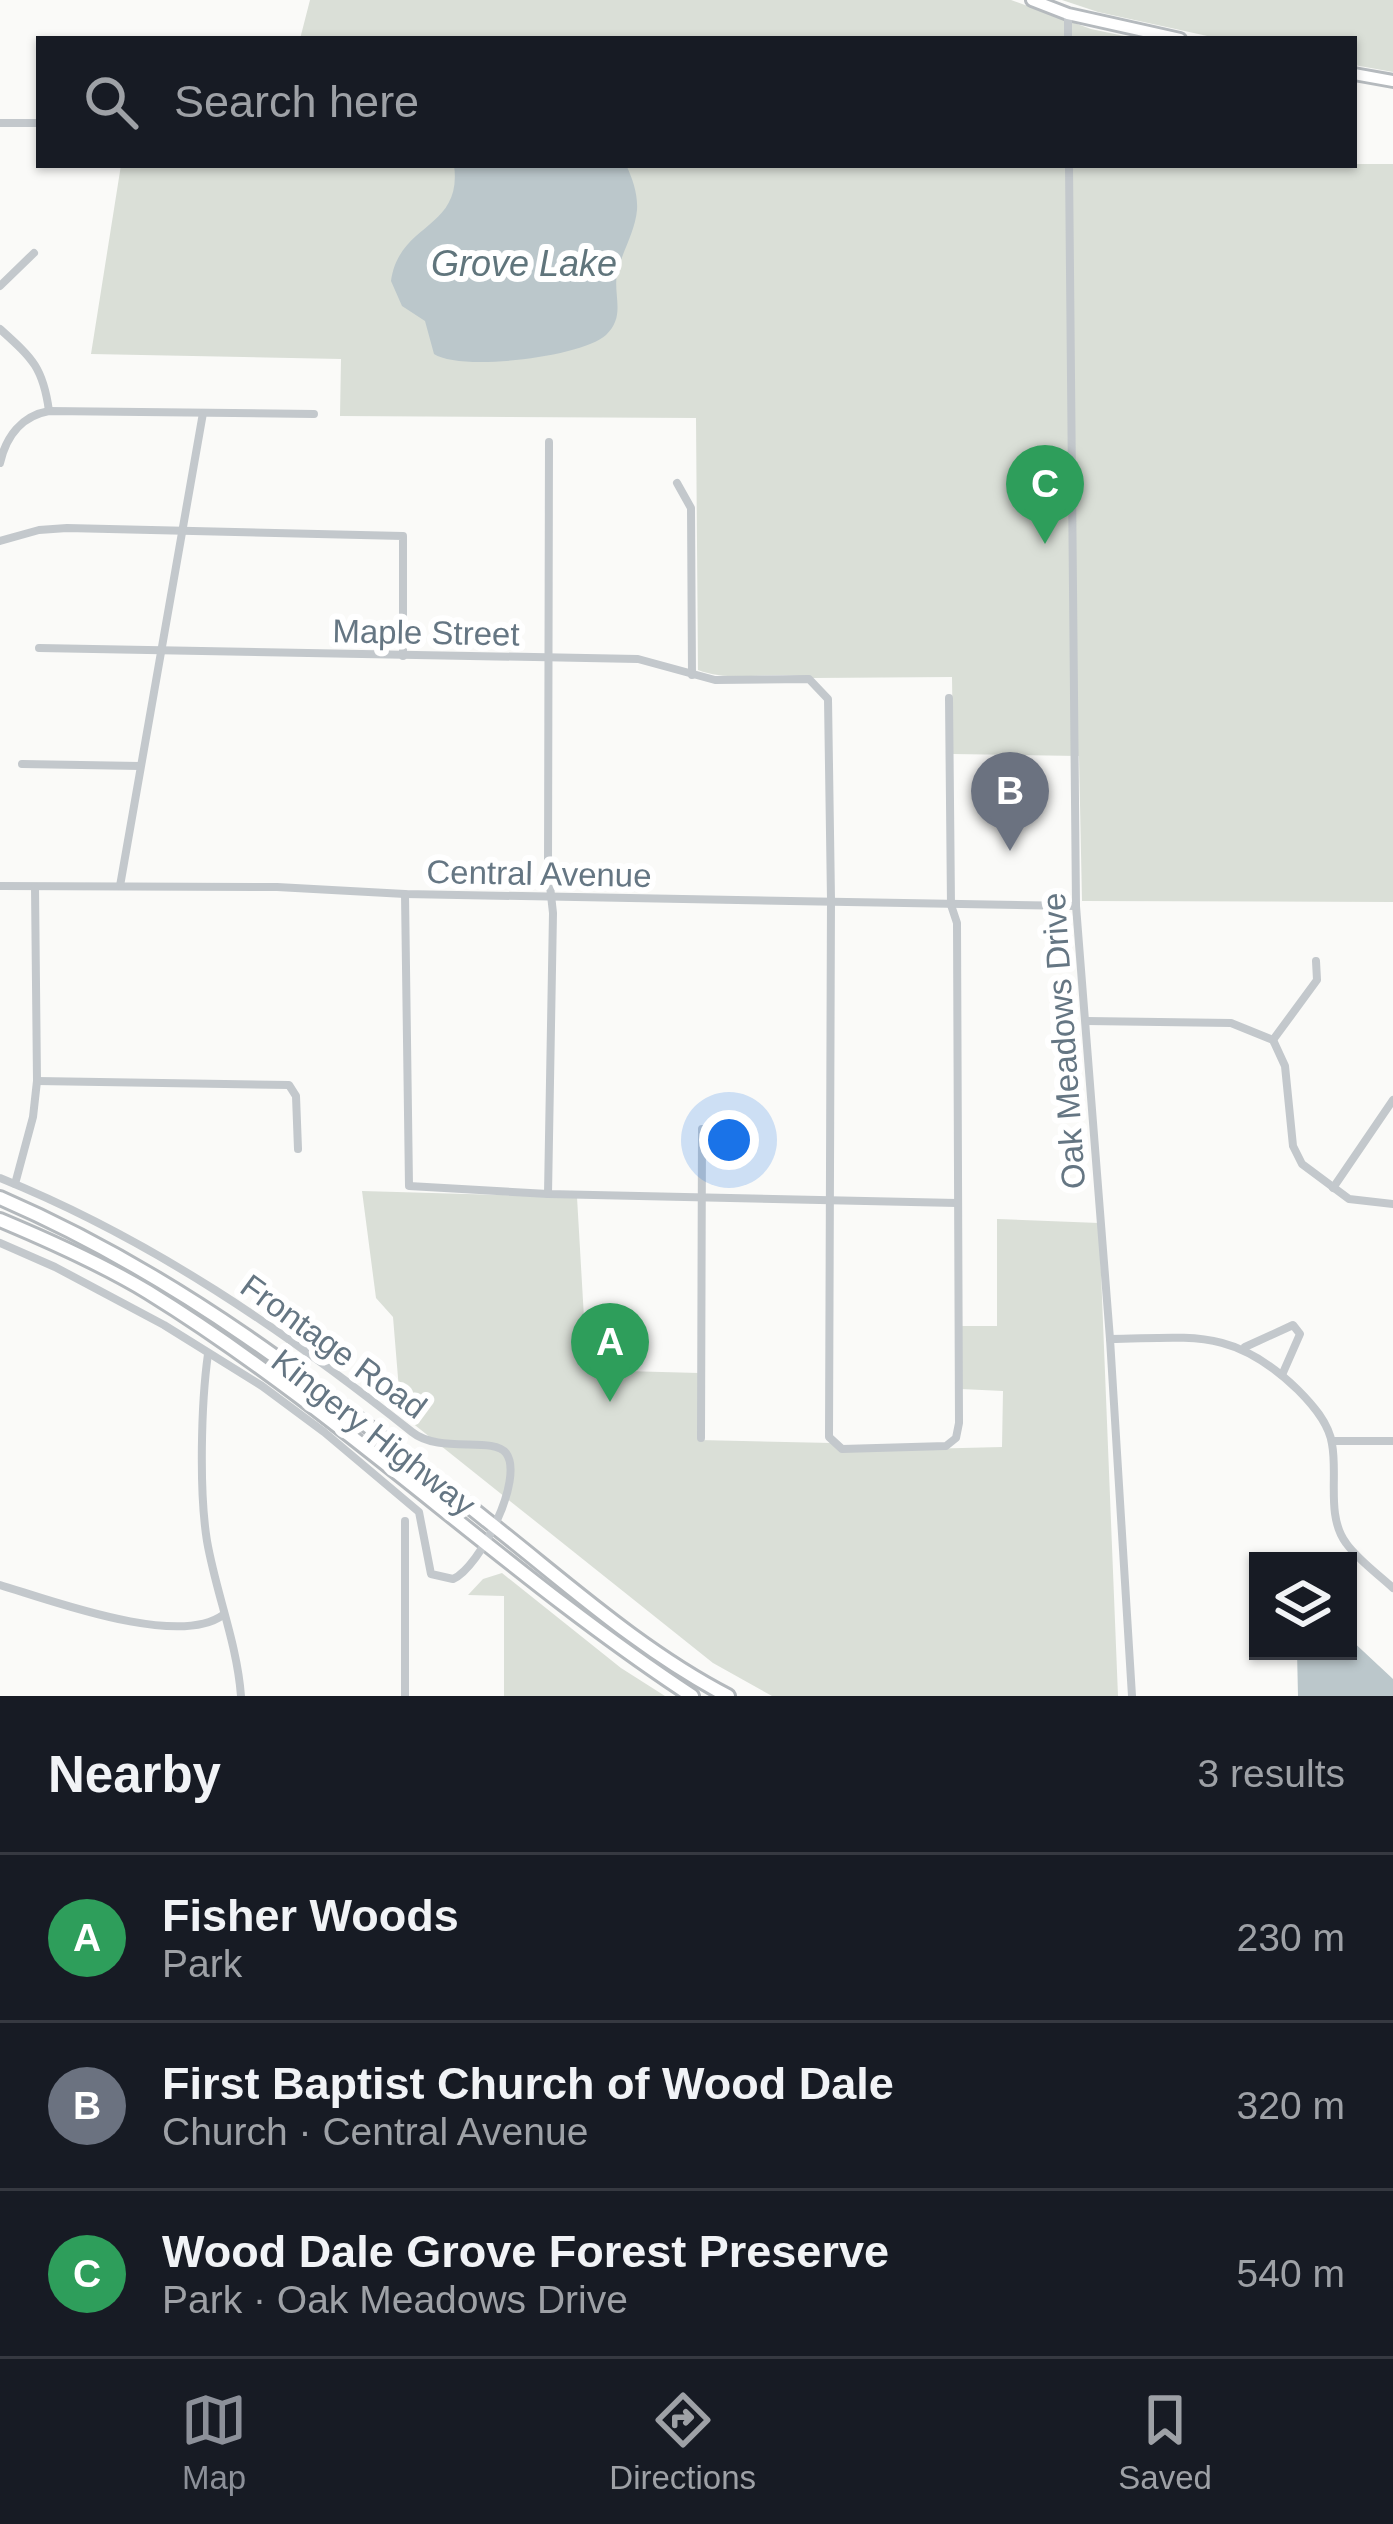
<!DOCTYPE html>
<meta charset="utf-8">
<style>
:root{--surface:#171b24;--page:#242831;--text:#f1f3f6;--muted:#9ea1a6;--line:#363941;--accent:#8c9099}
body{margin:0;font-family:Helvetica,sans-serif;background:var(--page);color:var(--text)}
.controls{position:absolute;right:36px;bottom:36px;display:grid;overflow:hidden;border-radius:0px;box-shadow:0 3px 9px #0004}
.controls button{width:108px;height:108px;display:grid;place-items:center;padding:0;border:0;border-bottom:3px solid var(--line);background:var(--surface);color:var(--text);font:60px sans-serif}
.you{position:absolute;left:729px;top:1140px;width:42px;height:42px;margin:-30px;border:9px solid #fff;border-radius:50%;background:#1a73e8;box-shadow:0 0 0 18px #1a73e833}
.badge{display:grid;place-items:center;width:78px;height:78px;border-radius:50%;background:var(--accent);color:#fff;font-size:39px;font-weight:700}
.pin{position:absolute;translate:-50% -99px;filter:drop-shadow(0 3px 6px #0008)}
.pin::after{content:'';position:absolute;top:63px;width:42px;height:36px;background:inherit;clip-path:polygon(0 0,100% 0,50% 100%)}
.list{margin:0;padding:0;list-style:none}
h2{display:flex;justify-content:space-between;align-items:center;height:156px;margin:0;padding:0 48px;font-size:51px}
h2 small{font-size:39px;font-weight:400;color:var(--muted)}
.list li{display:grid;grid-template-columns:78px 1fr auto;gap:36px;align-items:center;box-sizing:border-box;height:168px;padding:0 48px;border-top:3px solid var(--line)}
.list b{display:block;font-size:45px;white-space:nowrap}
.list p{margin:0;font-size:39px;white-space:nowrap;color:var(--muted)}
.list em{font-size:39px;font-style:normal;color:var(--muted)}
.icon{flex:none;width:66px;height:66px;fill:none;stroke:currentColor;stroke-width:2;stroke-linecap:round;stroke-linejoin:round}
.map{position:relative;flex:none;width:1393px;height:1696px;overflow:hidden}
.search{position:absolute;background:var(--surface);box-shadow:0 3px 9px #0004;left:36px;right:36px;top:36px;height:132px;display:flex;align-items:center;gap:30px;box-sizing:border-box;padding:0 42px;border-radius:0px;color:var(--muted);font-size:45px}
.sheet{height:660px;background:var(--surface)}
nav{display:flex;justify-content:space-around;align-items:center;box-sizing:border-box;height:168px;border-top:3px solid var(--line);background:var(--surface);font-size:33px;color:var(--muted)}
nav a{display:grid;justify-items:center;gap:6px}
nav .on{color:var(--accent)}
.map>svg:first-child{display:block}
.green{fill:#dadfd7}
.water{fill:#bbc7cb}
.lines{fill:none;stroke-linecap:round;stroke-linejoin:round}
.major-casing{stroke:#b5babe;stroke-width:16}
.highway-casing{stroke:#b4b9bd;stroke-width:18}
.minor{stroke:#c3c8cc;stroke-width:8}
.major{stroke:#fff;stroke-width:10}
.highway{stroke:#fff;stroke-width:12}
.labels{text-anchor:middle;stroke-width:12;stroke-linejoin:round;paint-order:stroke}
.street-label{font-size:33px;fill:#657683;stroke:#fff}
.water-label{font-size:36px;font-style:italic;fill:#60757c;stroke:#fff}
</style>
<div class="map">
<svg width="1393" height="1696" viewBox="0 0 1393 1696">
<rect width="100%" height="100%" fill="#fafaf8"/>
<g class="green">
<path d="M310 0H1011L1091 29 1138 39H300Z"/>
<path d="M1062 0H1393V72L1354 65V39H1221L1098 12Z"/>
<path d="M1393 164V902L1082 901 1079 756 953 754 952 677 813 678C776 669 734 684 698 670L696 418 340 416 341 359 91 354 121 165Z"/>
<path d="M362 1191 577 1197 587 1370 699 1373V1440L832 1443 842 1451 1002 1447 1003 1391 961 1389V1326H997V1219L1099 1223 1118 1696H772L713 1663 401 1414 393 1317 376 1298Z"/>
<path d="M502 1573 621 1668 665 1696H504V1596L468 1595 483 1579Z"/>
</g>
<g class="water">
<path d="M454 165H626C633 179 638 195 637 210 635 232 622 252 617 273 613 296 626 316 606 335 582 357 461 372 434 354L425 321 402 306 391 281C399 222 463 230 454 165Z"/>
<path d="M1348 1637 1393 1679V1696H1298L1297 1651H1348Z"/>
</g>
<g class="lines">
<defs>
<g id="major">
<path d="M1032 0 1068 14 1180 39"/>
<path d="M1354 74 1393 81"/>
</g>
<g id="highway">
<path d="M0 1198C189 1280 326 1392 485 1519 563 1580 639 1650 728 1696"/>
<path d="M0 1220C50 1241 102 1264 148 1292 341 1411 503 1572 692 1696"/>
</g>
</defs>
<use href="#major" class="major-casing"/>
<use href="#highway" class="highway-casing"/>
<g class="minor">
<path d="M1068 39V14"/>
<path d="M0 123H39"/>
<path d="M1069 165 1076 906 1110 1339 1132 1696"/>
<path d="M0 286 34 253"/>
<path d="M0 329C32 358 43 367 49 411"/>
<path d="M0 463C6 437 21 416 49 411L314 414"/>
<path d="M677 483 691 508 692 675"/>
<path d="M0 541 39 530 67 528 403 536V656"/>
<path d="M39 648 638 659 715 680 809 679 828 699 831 899 829 1437 842 1449 946 1446 956 1438 959 1423 957 923 951 905 949 698"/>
<path d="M22 764 140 766"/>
<path d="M0 886 277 887 405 894 1076 906"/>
<path d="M120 886 203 413"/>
<path d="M405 894 409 1186 548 1194 957 1203"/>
<path d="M1087 1021 1231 1023 1273 1040 1285 1066 1293 1146 1302 1164 1349 1199 1393 1204"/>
<path d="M1273 1040 1317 980 1316 961"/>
<path d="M37 1081 289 1085 296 1096 298 1149"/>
<path d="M0 1178C151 1239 285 1331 412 1432 439 1454 493 1436 506 1453 525 1478 480 1567 453 1579L431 1574 419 1512 324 1432 262 1386 164 1325 55 1267 0 1243"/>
<path d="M15 1184 33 1117 37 1081 35 887"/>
<path d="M1333 1188 1393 1100"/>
<path d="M548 1194 553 913 548 868 549 442"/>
<path d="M1110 1339C1193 1338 1233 1327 1298 1390 1312 1404 1329 1423 1332 1444 1338 1475 1326 1516 1346 1543 1358 1560 1378 1574 1393 1588"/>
<path d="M1245 1347 1293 1325 1300 1334 1282 1375"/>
<path d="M208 1354C201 1404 199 1492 207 1541 216 1593 237 1643 241 1696"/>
<path d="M701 1438 702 1129"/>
<path d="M1332 1441H1393"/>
<path d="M0 1585C50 1600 178 1648 223 1615"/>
<path d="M405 1696V1521"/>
</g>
<use href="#major" class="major"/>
<use href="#highway" class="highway"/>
</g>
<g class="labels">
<g class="street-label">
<text transform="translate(426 632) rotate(1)" y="12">Maple Street</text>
<text transform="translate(539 873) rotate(1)" y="12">Central Avenue</text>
<text transform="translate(1063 1041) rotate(-94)" y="12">Oak Meadows Drive</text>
<text transform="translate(334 1346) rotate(36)" y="12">Frontage Road</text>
<text transform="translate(374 1432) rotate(38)" y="12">Kingery Highway</text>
</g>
<g class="water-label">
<text x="524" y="276">Grove Lake</text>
</g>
</g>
</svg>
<div class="controls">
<button><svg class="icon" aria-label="layers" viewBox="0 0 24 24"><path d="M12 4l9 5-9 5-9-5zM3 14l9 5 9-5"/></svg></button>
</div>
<div class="you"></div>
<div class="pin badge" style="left:610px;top:1402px;background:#2e9e5b">A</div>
<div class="pin badge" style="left:1010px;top:851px;background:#6b7280">B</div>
<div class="pin badge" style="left:1045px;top:544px;background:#2e9e5b">C</div>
<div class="search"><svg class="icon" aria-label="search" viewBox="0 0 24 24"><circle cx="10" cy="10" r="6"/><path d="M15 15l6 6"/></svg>Search here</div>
</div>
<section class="sheet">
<h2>Nearby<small>3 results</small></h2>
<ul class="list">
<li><span class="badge" style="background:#2e9e5b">A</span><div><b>Fisher Woods</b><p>Park</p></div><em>230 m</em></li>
<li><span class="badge" style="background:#6b7280">B</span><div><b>First Baptist Church of Wood Dale</b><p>Church · Central Avenue</p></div><em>320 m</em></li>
<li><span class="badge" style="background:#2e9e5b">C</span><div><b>Wood Dale Grove Forest Preserve</b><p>Park · Oak Meadows Drive</p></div><em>540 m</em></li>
</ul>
</section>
<nav>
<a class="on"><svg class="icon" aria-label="map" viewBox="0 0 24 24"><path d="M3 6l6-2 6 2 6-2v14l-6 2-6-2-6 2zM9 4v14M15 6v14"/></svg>Map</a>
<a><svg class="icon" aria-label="directions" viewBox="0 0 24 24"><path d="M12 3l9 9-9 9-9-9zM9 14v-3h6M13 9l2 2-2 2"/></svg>Directions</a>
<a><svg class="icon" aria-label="saved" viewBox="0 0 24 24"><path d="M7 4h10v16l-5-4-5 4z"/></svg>Saved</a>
</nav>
